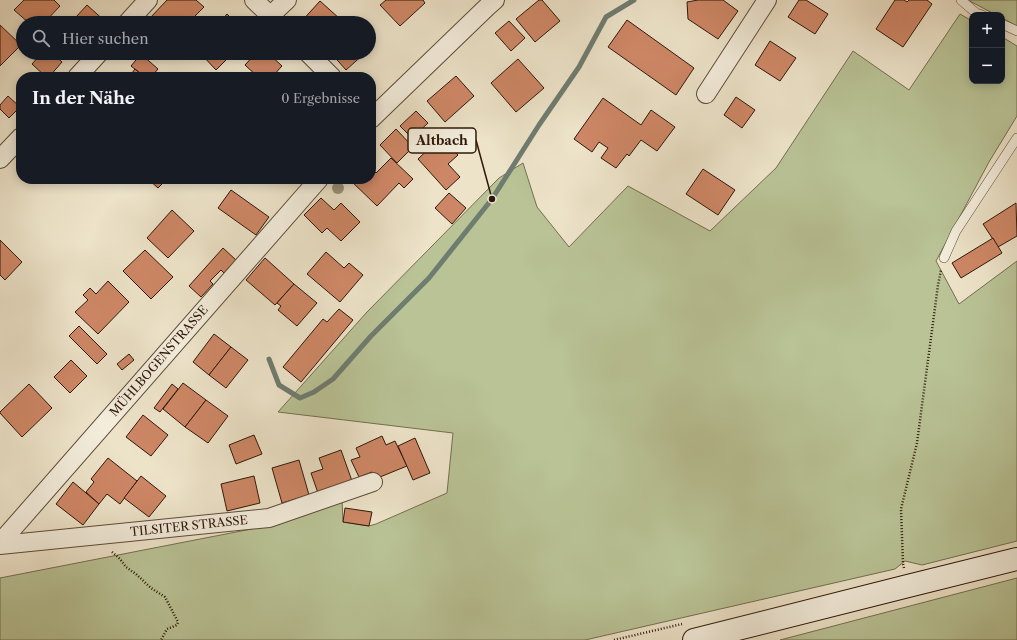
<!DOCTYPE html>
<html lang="de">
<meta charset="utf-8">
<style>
:root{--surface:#171b24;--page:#242831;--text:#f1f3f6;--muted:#9ea1a6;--line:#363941}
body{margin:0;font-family:"Libre Caslon Text",serif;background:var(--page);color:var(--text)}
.controls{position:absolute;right:12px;top:12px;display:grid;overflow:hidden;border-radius:8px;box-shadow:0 2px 10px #0003}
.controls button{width:36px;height:36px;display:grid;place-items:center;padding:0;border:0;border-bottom:1px solid var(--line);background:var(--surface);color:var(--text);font:20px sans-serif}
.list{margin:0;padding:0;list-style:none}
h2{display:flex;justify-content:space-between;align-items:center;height:52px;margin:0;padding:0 16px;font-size:17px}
h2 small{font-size:13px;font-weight:400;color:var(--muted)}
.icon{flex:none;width:22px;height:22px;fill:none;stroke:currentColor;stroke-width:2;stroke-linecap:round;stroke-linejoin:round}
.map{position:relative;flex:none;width:1017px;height:640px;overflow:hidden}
.search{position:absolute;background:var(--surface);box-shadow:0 2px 10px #0003;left:16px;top:16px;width:360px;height:44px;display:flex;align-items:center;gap:10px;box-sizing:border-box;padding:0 14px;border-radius:22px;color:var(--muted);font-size:15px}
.panel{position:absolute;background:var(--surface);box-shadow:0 2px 10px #0003;left:16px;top:72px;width:360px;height:112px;border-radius:16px}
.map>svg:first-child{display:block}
.green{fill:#b9c396;stroke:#746e50}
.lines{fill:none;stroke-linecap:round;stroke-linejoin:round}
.stream{stroke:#6f7c70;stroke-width:5}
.building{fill:#ce8766;stroke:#2f1809}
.service-casing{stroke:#5e4b39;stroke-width:10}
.minor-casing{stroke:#5e4b39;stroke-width:20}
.secondary-casing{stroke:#2f1809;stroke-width:24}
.path{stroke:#2f1809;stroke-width:2.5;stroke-dasharray:1 2;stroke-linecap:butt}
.service{stroke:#f3eddc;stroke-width:9}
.minor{stroke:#f3eddc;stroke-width:18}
.secondary{stroke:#f3eddc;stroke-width:22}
.tree{fill:#9b8f76}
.labels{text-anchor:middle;stroke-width:3.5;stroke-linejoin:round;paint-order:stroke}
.street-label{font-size:12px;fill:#2f1809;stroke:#f3eddc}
.leader{fill:none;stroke:#2f1809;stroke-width:1.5}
.callout-dot{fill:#2f1809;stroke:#f3eddc;stroke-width:1.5}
.callout{fill:#f3eddc;stroke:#2f1809;stroke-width:1.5}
.callout-label{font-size:13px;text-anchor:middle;font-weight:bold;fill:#2f1809}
</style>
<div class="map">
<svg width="1017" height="640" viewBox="0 0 1017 640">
<rect width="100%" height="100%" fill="#ede3c9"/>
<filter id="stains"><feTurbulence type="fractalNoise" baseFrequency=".005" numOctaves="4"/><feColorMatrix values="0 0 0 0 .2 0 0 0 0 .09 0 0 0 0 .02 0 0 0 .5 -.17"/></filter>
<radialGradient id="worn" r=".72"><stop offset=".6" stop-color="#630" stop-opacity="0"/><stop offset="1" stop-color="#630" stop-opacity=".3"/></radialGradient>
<g class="green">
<path d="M968 0H1017V26L1002 18V15H996Z"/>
<path d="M960 14 972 21V81H1002V37L1017 46V116L989 162 936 261 959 304 1017 261V541L922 565 905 561 895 569 585 640H0V578L272 525 342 499 343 522 369 526 376 524 447 493 453 433 278 412 367 312 499 178 523 163 537 207 569 247 628 186 710 231 776 168 853 51 909 90Z"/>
<path d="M1017 578V640H780Z"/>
</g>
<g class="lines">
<path class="stream" d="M269 359 279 385 300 398 314 392 333 379 371 336 429 278 492 199 539 125 579 67 606 17 634 0"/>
</g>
<g class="building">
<path d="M24 0H54L60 6 44 23H29L14 10Z"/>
<path d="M167 0H196L204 7 188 23H155L150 18Z"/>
<path d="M386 0H423L425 3 400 26 380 5Z"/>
<path d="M539 0H542L560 21 535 42 516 19Z"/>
<path d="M698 0H723L738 11 718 39 688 19 687 2Z"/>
<path d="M799 0H806L828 14 815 34 788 17Z"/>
<path d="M895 0H904L907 2 909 0H927L932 4 903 47 876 29Z"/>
<path d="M320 1 340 19 336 23H300Z"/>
<path d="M87 5 107 23H83L76 17Z"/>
<path d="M227 14 236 23H219Z"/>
<path d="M627 20 694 68 676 95 608 47Z"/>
<path d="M509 21 525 38 511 51 495 33Z"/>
<path d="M0 25 21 45 0 66Z"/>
<path d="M770 41 796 58 780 81 755 65Z"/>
<path d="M42 53H52L62 62 49 77H46L32 64Z"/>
<path d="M205 53H231L232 54 216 70 202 55Z"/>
<path d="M256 53H268L282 66 272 77H258L245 65Z"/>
<path d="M331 53H365L346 70Z"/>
<path d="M141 54 158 69 151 77H145L131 66Z"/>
<path d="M518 59 544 88 516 112 491 83Z"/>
<path d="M135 69 145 77H129Z"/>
<path d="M456 76 474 96 445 122 427 101Z"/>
<path d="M8 96 20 107 9 118 0 109V105Z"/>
<path d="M736 97 755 110 742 128 724 115Z"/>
<path d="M603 98 641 125 651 110 675 127 657 151 641 140 629 156 627 154 616 168 601 158 608 148 599 142 592 152 574 139Z"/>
<path d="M416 111 428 123 412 138 400 126Z"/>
<path d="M396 129 413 147 397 163 380 145Z"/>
<path d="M441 137 458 155 448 164 460 177 446 190 418 159Z"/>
<path d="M391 158 413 179 404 188 399 183 377 206 349 179H371V168L376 173Z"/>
<path d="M703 169 735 190 718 215 686 194Z"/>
<path d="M148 179H167L158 188Z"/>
<path d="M231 190 269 217 256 235 218 208Z"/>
<path d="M449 193 466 208 452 224 435 208Z"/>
<path d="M321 198 334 210 341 203 360 222 341 241 327 228 322 233 304 215Z"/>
<path d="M1016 203 1017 236 998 247 983 224Z"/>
<path d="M172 210 194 231 168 258 147 238Z"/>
<path d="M993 238 1002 253 961 278 952 263Z"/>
<path d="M0 240 22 262 5 280 0 275Z"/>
<path d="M223 248 236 260 224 273 221 270 210 281 213 284 201 297 189 286Z"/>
<path d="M145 250 173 277 151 299 123 271Z"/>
<path d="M326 252 344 268 349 263 363 275 340 302 307 274Z"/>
<path d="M265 258 294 284 275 305 246 280Z"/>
<path d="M108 281 129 302 98 334 75 312 88 300 83 295 90 288 96 294Z"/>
<path d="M294 284 317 303 297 326 278 310 281 306 277 303Z"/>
<path d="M339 309 353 320 301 382 283 367 323 319 327 322Z"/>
<path d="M79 326 107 354 97 364 69 336Z"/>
<path d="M214 334 231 347 209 375 193 362Z"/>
<path d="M231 347 248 360 226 388 209 375Z"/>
<path d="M129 354 134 360 122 370 117 364Z"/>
<path d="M71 360 87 376 70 393 54 377Z"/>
<path d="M183 383 206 400 185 427 163 409Z"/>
<path d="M29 384 52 408 22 437 0 413V412Z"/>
<path d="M172 384 178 389 160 412 154 408Z"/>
<path d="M206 400 228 416 208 443 185 427Z"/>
<path d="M143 415 168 435 151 456 126 437Z"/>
<path d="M254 435 262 454 236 464 229 445Z"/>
<path d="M382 436 386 445 395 441 407 466 375 479 372 472 359 477 351 460 360 457 356 448Z"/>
<path d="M415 438 430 473 413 480 398 446Z"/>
<path d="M341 450 352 481 318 493 311 473 323 469 319 458Z"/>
<path d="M108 458 137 481 120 504 107 494 99 504 86 492 94 482 91 479Z"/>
<path d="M299 460 309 495 282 503 272 468Z"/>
<path d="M141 476 166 496 149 517 124 498Z"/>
<path d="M254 476 260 503 227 511 221 484Z"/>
<path d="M73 482 99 504 83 525 56 504Z"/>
<path d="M345 508 372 512 369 526 343 522Z"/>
</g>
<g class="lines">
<defs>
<g id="service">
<path d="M961 0 976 13 982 15"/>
<path d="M1002 24 1017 31"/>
<path d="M944 258 956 231 1017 138"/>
</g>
<g id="minor">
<path d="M254 0 278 23"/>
<path d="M271 15 287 0"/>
<path d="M127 23 148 0"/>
<path d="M308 53 332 77"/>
<path d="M77 77 99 53"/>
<path d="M706 94 767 0"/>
<path d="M371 119 487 7 495 0"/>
<path d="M0 159 21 137"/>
<path d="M0 543 319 179"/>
<path d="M0 545 269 518 373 482"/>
</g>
<path id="secondary" d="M694 640 908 586 1017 559"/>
</defs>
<use href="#service" class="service-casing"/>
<use href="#minor" class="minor-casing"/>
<use href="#secondary" class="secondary-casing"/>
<g class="path">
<path d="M112 552 120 559 126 567 136 574 151 588 165 597 178 622 177 625 167 629 161 640"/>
<path d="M904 568 903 564 901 509 917 443 938 285 941 270"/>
<path d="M614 640 682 624"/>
</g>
<use href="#service" class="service"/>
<use href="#minor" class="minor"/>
<use href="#secondary" class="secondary"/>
</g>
<circle class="tree" cx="338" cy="188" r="6"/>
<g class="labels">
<g class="street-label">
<text transform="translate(159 361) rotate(-49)" y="4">MÜHLBOGENSTRASSE</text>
<text transform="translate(189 526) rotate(-6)" y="4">TILSITER STRASSE</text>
</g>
</g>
<path class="leader" d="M492 199L476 140"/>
<circle class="callout-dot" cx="492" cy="199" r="4"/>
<rect class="callout" x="408" y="128" width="68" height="25" rx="4"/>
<g class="callout-label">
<text x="442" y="145">Altbach</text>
</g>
<rect width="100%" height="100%" filter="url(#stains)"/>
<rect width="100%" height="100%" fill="url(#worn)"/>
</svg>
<div class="controls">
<button>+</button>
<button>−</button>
</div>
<div class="search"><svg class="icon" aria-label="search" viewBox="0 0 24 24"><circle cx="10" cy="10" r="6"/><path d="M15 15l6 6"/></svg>Hier suchen</div>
<section class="panel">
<h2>In der Nähe<small>0 Ergebnisse</small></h2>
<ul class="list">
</ul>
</section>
</div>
